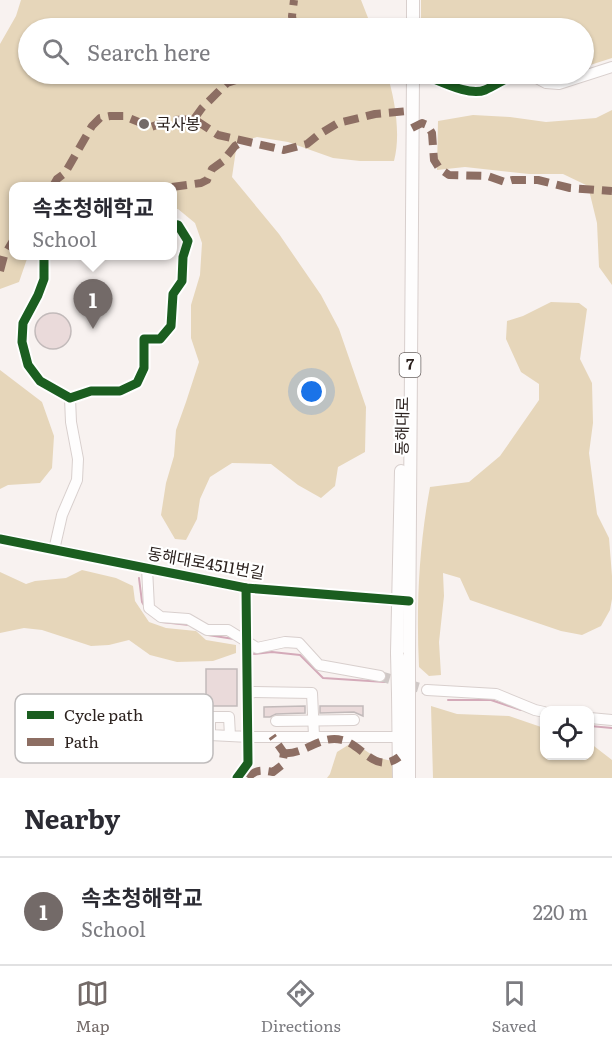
<!DOCTYPE html>
<meta charset="utf-8">
<style>
:root{--surface:#fff;--page:#f7f7f7;--text:#2b2b33;--muted:#7c7c81;--line:#e1e1e2;--accent:#736a68}
body{margin:0;font-family:Literata,"Noto Sans KR",serif;background:var(--page);color:var(--text)}
.controls{position:absolute;right:18px;bottom:18px;display:grid;overflow:hidden;border-radius:12px;box-shadow:0 2px 4px #0004}
.controls button{width:54px;height:54px;display:grid;place-items:center;padding:0;border:0;border-bottom:2px solid var(--line);background:var(--surface);color:var(--text);font:30px sans-serif}
.you{position:absolute;left:312px;top:392px;width:21px;height:21px;margin:-15px;border:4px solid #fff;border-radius:50%;background:#1a73e8;box-shadow:0 0 0 9px #1a73e833}
.badge{display:grid;place-items:center;width:39px;height:39px;border-radius:50%;background:var(--accent);color:#fff;font-size:20px;font-weight:700}
.pin{position:absolute;translate:-50% -50px;filter:drop-shadow(0 2px 3px #0008)}
.pin::after{content:'';position:absolute;top:32px;width:21px;height:18px;background:inherit;clip-path:polygon(0 0,100% 0,50% 100%)}
.popup{position:absolute;left:9px;top:182px;width:168px;height:78px;box-sizing:border-box;display:grid;place-content:center;border-radius:12px;background:var(--surface);filter:drop-shadow(0 2px 4px #0005);font-size:20px;white-space:nowrap;color:var(--muted)}
.popup b{font-size:22px;color:var(--text)}
.popup::after{content:'';position:absolute;left:50%;top:100%;margin-left:-12px;border:12px solid transparent;border-top-color:var(--surface)}
.list{margin:0;padding:0;list-style:none}
h2{display:flex;justify-content:space-between;align-items:center;height:78px;margin:0;padding:0 24px;font-size:26px}
h2 small{font-size:20px;font-weight:400;color:var(--muted)}
.list li{display:grid;grid-template-columns:39px 1fr auto;gap:18px;align-items:center;box-sizing:border-box;height:108px;padding:0 24px;border-top:2px solid var(--line)}
.list b{display:block;font-size:22px;white-space:nowrap}
.list p{margin:0;font-size:20px;white-space:nowrap;color:var(--muted)}
.list em{font-size:20px;font-style:normal;color:var(--muted)}
.icon{flex:none;width:33px;height:33px;fill:none;stroke:currentColor;stroke-width:2;stroke-linecap:round;stroke-linejoin:round}
.map{position:relative;flex:none;width:612px;height:778px;overflow:hidden}
.search{position:absolute;background:var(--surface);box-shadow:0 2px 4px #0004;left:18px;right:18px;top:18px;height:66px;display:flex;align-items:center;gap:15px;box-sizing:border-box;padding:0 21px;border-radius:33px;color:var(--muted);font-size:22px}
.sheet{height:186px;background:var(--surface)}
nav{display:flex;justify-content:space-around;align-items:center;box-sizing:border-box;height:84px;border-top:2px solid var(--line);background:var(--surface);font-size:16px;color:var(--muted)}
nav a{display:grid;justify-items:center;gap:3px}
nav .on{color:var(--accent)}
.map>svg:first-child{display:block}
.green{fill:#e6d6ba}
.lines{fill:none;stroke-linecap:round;stroke-linejoin:round}
.stream{stroke:#d4aab9;stroke-width:2}
.building{fill:#eadada;stroke:#c2baba;stroke-width:1.5}
.minor-tunnel{stroke:#cfc8c6;stroke-width:10;stroke-dasharray:10 5;stroke-linecap:butt}
.minor-casing{stroke:#d8cfcd;stroke-width:12}
.major-casing{stroke:#d8cfcd;stroke-width:14}
.minor{stroke:#fefdfd;stroke-width:10}
.major{stroke:#fefdfd;stroke-width:12}
.major-bridge-casing{stroke:#d8cfcd;stroke-width:14;stroke-linecap:butt}
.major-bridge{stroke:#fefdfd;stroke-width:12}
.quiet{stroke:#8d6e63;stroke-width:8;stroke-dasharray:15 8;stroke-linecap:butt}
.cycleway-casing{stroke:#fff;stroke-width:13}
.cycleway{stroke:#1b5e20;stroke-width:9}
.poi-dot{fill:#736a68;stroke:#fff;stroke-width:2}
.labels{text-anchor:middle;stroke-width:4.5;stroke-linejoin:round;paint-order:stroke}
.shield{fill:#fff;stroke:#6b6462;stroke-width:1.5}
.shield-label{font-size:15px;font-weight:bold;fill:#2b211e}
.poi-label{font-size:16px;fill:#2b211e;stroke:#fff;text-anchor:start}
.street-label{font-size:16px;fill:#2b211e;stroke:#fff}
.key{fill:#fff;stroke:#bfbcbc;stroke-width:1.5}
.key-label{font-size:16px;fill:#2b211e}
</style>
<div class="map">
<svg width="612" height="778" viewBox="0 0 612 778">
<rect width="100%" height="100%" fill="#f8f2f0"/>
<g class="green">
<path d="M21 0H361L372 28H28V74H387C395 99 401 135 394 161H360L333 158 288 142 257 137 237 143 232 177 279 234 321 295 339 329 366 407 365 452 338 467 335 486 321 498 298 485 271 464 232 463 210 477 200 499 197 519 186 540 175 539 161 515 166 483 174 456 176 430 186 402 199 362 191 338V305L200 275 202 243 195 223 178 209H173L172 186H14V256H28L19 282 0 289V44L16 16Z"/>
<path d="M421 0H612V58L584 67V28H421Z"/>
<path d="M612 110V285L599 267 597 223 588 186 563 174H529L465 167 437 170 438 121 473 115 510 117 546 122 596 118Z"/>
<path d="M551 302 579 303 587 309 580 359 592 383 593 423 589 453 597 514 609 538 612 576V599L610 610 601 626 582 635 561 631 470 600 460 578 443 573 444 596 439 642 441 675 429 676 419 667C416 607 419 546 430 487L469 482 500 456 539 400V384L521 372 506 339 507 321 523 316Z"/>
<path d="M0 370 42 402 54 436 52 468 40 483 8 485 0 489Z"/>
<path d="M82 570 116 578 133 586 135 601 149 622 166 628 196 631 206 640 236 645V653L213 661 177 662 150 655 129 640 109 645 91 646 42 630 24 628 0 633V572L26 584 35 581 66 578Z"/>
<path d="M431 706 457 714 509 716 544 728V756H590V743L612 760V778H433Z"/>
<path d="M353 742 375 757 396 762V778H327L330 774 337 752Z"/>
</g>
<g class="lines">
<g class="stream">
<path d="M139 578 142 602 145 607"/>
<path d="M162 622 189 625"/>
<path d="M208 635 234 639"/>
<path d="M250 652 253 654 272 652 300 655 323 678 385 682"/>
<path d="M448 700H491L521 710"/>
<path d="M590 726 612 728"/>
</g>
</g>
<g class="building">
<circle cx="53" cy="331" r="18"/>
<rect x="206" y="669" width="31" height="37"/>
<path d="M305 706V713L276 714 270 717H264V707Z"/>
<path d="M320 706H363V716L354 712 320 713Z"/>
</g>
<g class="lines">
<path class="minor-tunnel" d="M380 676 427 690"/>
<defs>
<g id="minor">
<path d="M421 74C437 79 468 97 485 90 497 85 506 77 519 74"/>
<path d="M529 74 546 83 559 84 612 67"/>
<path d="M44 256V279L38 295 23 323 22 342 28 365 40 381 70 398 91 391H120L137 383 144 368V339H160L171 326 173 294 182 281 183 257 188 241 178 225 172 224"/>
<path d="M0 539 246 588 406 601"/>
<path d="M54 550 62 515 77 480 78 459 71 422 70 398"/>
<path d="M147 568 149 608 161 617 188 619 207 630H228L257 648 285 642 299 643 319 665 380 676"/>
<path d="M427 690 496 694 535 710 544 712"/>
<path d="M248 692 312 693 314 736"/>
<path d="M590 718 612 720"/>
<path d="M276 721 354 720"/>
<path d="M230 736 229 717H210V735L249 737H399"/>
<path d="M237 778 248 763 246 588"/>
</g>
<g id="major">
<path d="M413 0V28"/>
<path d="M397 653 401 471"/>
<path d="M409 656 413 74"/>
<path d="M409 693V778"/>
<path d="M398 694 399 778"/>
</g>
</defs>
<use href="#minor" class="minor-casing"/>
<use href="#major" class="major-casing"/>
<use href="#minor" class="minor"/>
<use href="#major" class="major"/>
<defs>
<g id="major-bridge">
<path d="M397 653 398 694"/>
<path d="M409 693V656"/>
</g>
</defs>
<use href="#major-bridge" class="major-bridge-casing"/>
<use href="#major-bridge" class="major-bridge"/>
<g class="quiet">
<path d="M294 28 292 16 294 0"/>
<path d="M194 119 202 108 227 83 242 78 246 74"/>
<path d="M412 128 422 123 427 125 432 133 434 160 439 168 449 175 488 176 505 182 512 180H538L570 188 612 191"/>
<path d="M53 186 57 179 65 173 92 126 100 118 110 116H124L151 127 171 120 194 119 218 135 284 150 307 144 318 135 338 123 375 114 408 111"/>
<path d="M69 186H71"/>
<path d="M172 187 201 183 207 180 212 169 223 161 235 146 243 141"/>
<path d="M0 271 4 256 14 239"/>
<path d="M284 753C305 755 321 734 342 740 363 745 375 775 399 757"/>
<path d="M248 778C255 769 262 770 273 772L282 765 284 753 272 736"/>
</g>
<defs>
<g id="cycleway">
<path d="M421 74C437 79 468 97 485 90 497 85 506 77 519 74"/>
<path d="M44 256V279L38 295 23 323 22 342 28 365 40 381 70 398 91 391H120L137 383 144 368V339H160L171 326 173 294 182 281 183 257 188 241 178 225 172 224"/>
<path d="M0 539 246 588 409 601"/>
<path d="M237 778 248 763 246 588"/>
</g>
</defs>
<use href="#cycleway" class="cycleway-casing"/>
<use href="#cycleway" class="cycleway"/>
</g>
<circle class="poi-dot" cx="144" cy="124" r="6"/>
<g class="labels">
<rect class="shield" x="399.5" y="353" width="21" height="24" rx="4.5"/>
<g class="shield-label">
<text x="410" y="370">7</text>
</g>
<g class="poi-label">
<text x="156" y="130">국사봉</text>
</g>
<g class="street-label">
<text transform="translate(402 426) rotate(-89)" y="6">동해대로</text>
<text transform="translate(206 563) rotate(10)" y="6">동해대로4511번길</text>
</g>
</g>
<rect x="15" y="694" width="198" height="69" rx="9" class="key"/>
<rect x="27" y="711" width="27" height="8" fill="#1b5e20"/>
<rect x="27" y="738" width="27" height="8" fill="#8d6e63"/>
<g class="key-label">
<text x="64" y="721">Cycle path</text>
<text x="64" y="748">Path</text>
</g>
</svg>
<div class="controls">
<button><svg class="icon" aria-label="locate" viewBox="0 0 24 24"><circle cx="12" cy="12" r="6"/><path d="M12 2v4M12 18v4M2 12h4M18 12h4"/></svg></button>
</div>
<div class="you"></div>
<div class="pin badge" style="left:93px;top:329px">1</div>
<div class="popup"><b>속초청해학교</b>School</div>
<div class="search"><svg class="icon" aria-label="search" viewBox="0 0 24 24"><circle cx="10" cy="10" r="6"/><path d="M15 15l6 6"/></svg>Search here</div>
</div>
<section class="sheet">
<h2>Nearby<small></small></h2>
<ul class="list">
<li><span class="badge">1</span><div><b>속초청해학교</b><p>School</p></div><em>220 m</em></li>
</ul>
</section>
<nav>
<a class="on"><svg class="icon" aria-label="map" viewBox="0 0 24 24"><path d="M3 6l6-2 6 2 6-2v14l-6 2-6-2-6 2zM9 4v14M15 6v14"/></svg>Map</a>
<a><svg class="icon" aria-label="directions" viewBox="0 0 24 24"><path d="M12 3l9 9-9 9-9-9zM9 14v-3h6M13 9l2 2-2 2"/></svg>Directions</a>
<a><svg class="icon" aria-label="saved" viewBox="0 0 24 24"><path d="M7 4h10v16l-5-4-5 4z"/></svg>Saved</a>
</nav>
